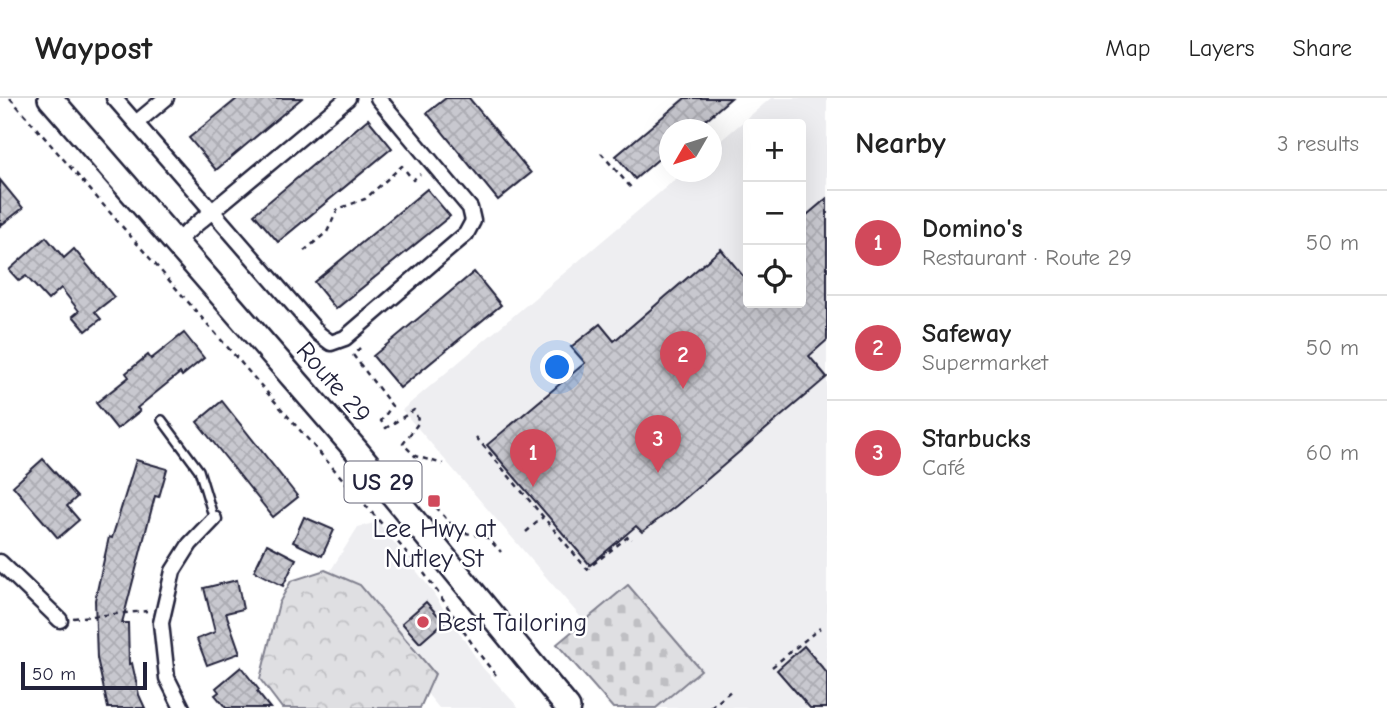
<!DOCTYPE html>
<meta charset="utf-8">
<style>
:root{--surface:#fff;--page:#f6f6f6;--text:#222;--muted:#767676;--line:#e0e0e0;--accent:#d1495b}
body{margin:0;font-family:"Comic Neue",sans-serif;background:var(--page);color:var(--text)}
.controls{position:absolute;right:21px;top:21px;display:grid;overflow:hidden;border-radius:7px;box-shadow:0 7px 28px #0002}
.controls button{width:63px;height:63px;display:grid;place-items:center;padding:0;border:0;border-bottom:2px solid var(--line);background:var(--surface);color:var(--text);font:35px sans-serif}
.compass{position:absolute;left:659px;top:21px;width:63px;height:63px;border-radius:50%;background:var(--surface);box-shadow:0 7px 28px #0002;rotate:231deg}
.scale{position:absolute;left:21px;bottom:18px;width:126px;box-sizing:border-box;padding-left:7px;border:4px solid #22223b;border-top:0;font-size:19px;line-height:24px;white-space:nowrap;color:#22223b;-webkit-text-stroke:5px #fff;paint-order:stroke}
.you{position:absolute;left:558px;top:270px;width:24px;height:24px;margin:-18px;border:5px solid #fff;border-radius:50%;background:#1a73e8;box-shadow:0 0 0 10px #1a73e833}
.badge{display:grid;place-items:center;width:46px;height:46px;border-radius:50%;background:var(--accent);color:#fff;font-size:23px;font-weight:700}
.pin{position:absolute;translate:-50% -58px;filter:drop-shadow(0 2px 4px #0008)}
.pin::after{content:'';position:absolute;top:37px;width:24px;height:21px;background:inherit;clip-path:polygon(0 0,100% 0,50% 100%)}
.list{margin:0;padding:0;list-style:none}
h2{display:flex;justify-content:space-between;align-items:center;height:91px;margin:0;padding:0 28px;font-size:30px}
h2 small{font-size:23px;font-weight:400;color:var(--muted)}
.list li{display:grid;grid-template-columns:46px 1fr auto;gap:21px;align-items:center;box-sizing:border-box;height:105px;padding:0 28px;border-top:2px solid var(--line)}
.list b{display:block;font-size:26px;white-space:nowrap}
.list p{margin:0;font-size:23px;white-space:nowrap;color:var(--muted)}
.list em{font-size:23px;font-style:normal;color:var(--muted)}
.icon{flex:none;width:38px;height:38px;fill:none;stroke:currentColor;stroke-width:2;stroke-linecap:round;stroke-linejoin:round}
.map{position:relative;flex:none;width:827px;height:610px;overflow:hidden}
header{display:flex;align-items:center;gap:42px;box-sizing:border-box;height:98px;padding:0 35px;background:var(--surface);border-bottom:2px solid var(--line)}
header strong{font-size:33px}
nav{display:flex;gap:38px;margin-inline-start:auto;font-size:24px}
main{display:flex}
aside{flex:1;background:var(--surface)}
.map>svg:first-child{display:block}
.built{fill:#eeeef1;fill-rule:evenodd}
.forest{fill:url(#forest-crowns);stroke:#80808e;stroke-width:2}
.cemetery{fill:url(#cemetery-stones);stroke:#80808e;stroke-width:2}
.building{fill:url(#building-cross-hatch);stroke:#22223b;stroke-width:2}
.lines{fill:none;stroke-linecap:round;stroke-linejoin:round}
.service-casing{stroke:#22223b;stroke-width:12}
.minor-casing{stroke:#22223b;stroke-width:19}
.primary-casing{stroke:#22223b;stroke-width:28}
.path{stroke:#22223b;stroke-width:2.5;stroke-dasharray:5 5;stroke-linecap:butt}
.service{stroke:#fff;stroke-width:7}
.minor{stroke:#fff;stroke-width:14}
.primary{stroke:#fff;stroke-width:23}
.poi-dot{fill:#d1495b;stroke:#fff;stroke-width:2.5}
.labels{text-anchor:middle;stroke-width:5;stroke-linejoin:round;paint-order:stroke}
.shield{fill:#fff;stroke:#646476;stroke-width:2}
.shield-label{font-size:24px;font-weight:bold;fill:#22223b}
.street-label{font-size:26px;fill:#22223b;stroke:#fff}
.poi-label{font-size:26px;fill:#22223b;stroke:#fff}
</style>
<header>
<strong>Waypost</strong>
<nav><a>Map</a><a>Layers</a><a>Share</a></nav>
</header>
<main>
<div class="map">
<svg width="827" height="610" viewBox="0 0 827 610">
<defs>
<pattern id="forest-crowns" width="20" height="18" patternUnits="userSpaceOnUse" patternTransform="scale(1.75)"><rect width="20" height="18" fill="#dfdfe2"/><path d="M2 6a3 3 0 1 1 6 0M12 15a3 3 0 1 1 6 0" fill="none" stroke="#bfbfc3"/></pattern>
<pattern id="cemetery-stones" width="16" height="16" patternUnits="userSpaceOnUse" patternTransform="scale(1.75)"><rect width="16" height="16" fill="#dfdfe2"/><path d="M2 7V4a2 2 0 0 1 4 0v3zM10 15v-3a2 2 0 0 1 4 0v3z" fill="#bfbfc3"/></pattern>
<pattern id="building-cross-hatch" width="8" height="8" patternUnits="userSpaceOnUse" patternTransform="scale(1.75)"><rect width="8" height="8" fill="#c8c8cf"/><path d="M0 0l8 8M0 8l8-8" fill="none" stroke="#acacb3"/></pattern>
</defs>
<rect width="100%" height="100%" fill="#fff"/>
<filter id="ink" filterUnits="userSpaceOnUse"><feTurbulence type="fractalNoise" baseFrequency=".0143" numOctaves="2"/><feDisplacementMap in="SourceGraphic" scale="14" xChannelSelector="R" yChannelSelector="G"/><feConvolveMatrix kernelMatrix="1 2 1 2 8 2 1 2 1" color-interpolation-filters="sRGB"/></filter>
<g filter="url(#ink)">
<g class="built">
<path d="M771 0H827V610H656L701 571 628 487 584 523 402 312 684 74H712V50ZM748 26H801V205H748Z"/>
<path d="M378 424 429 489 482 569 519 610H439L329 475 358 429Z"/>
</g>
<path class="forest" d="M325 472 360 487 435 576 420 610H282L260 581 279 505 291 483Z"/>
<path class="cemetery" d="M628 487 701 572 656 610H613L557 546Z"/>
<g class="building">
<path d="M238 0H302L216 72 189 40Z"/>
<path d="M446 0H469L531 75 498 102 427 15Z"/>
<path d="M685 0H731L694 32H669V52L635 81 616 58Z"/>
<path d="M368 21 392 50 278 144 254 116Z"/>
<path d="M0 82 23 110 0 128Z"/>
<path d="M427 91 450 118 336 211 314 184Z"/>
<path d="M827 100V242L809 258 827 279 676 408 642 434 636 428 590 467 487 347 585 265 571 249 600 226 614 243 721 151 748 184V205H801V122Z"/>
<path d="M46 139 64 160 74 151 114 199 95 214 101 221 86 233 73 218 79 213 61 190 48 202 26 178 19 183 9 172Z"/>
<path d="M474 174 501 207 400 290 373 258Z"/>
<path d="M184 235 204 260 182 278 180 275 137 310 140 313 117 331 96 305 129 279 126 275 148 257 151 261Z"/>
<path d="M222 303 298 399 273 419 197 324Z"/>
<path d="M43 361 77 399 67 408 79 422 58 440 13 388Z"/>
<path d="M136 362 167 371 159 399 155 398 122 525H128L129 566 132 565 139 597 145 610H108L97 560 95 502 109 439 112 440Z"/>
<path d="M304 419 334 432 322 458 293 444Z"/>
<path d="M267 446 296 461 283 488 254 473Z"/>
<path d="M237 482 243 511 226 515 240 555 207 567 197 541 215 534 204 490Z"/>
<path d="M426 504 444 524 420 545 402 525Z"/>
<path d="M804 548 827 575V610H810L777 572Z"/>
<path d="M241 569 259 592 257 594 270 610H226L215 597 219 594 216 590Z"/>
</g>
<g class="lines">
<defs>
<path id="service" d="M162 322 199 372 214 421"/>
<g id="minor">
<path d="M114 0 319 236 331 245 345 240 466 136 473 123 470 110 378 0"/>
<path d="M136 25 166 0"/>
<path d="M175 144 348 0"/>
<path d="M0 464 60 522"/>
<path d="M182 610 167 580 161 525 173 473 190 446 214 421"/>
</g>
<path id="primary" d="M50 0 356 352 568 610"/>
</defs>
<use href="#service" class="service-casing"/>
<use href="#minor" class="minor-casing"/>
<use href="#primary" class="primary-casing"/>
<g class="path">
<path d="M10 0 415 464C445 500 466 542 496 577"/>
<path d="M601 55 633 92"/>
<path d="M304 153 327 134 338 111 365 101 402 68 413 82 420 76"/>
<path d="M360 250 353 257 392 308 381 323 386 330 414 312 419 324 403 346 415 358 443 366"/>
<path d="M476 339 587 471 629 438 632 441"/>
<path d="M436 409 457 433 488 440 501 454"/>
<path d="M526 434 543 419"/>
<path d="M73 520 147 513"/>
<path d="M772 569 820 530"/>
<path d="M711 610 733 591"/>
</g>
<use href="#service" class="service"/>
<use href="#minor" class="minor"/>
<use href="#primary" class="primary"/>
</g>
</g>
<g class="poi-dot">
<rect x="427" y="396" width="14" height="14" rx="3.5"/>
<circle cx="423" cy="524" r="7"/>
</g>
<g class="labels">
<rect class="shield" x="344.5" y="363.5" width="77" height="41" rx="5"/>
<g class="shield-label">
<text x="383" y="392">US 29</text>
</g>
<g class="street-label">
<text transform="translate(334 284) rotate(49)" y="9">Route 29</text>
</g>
<g class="poi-label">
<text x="434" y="439">Lee Hwy at<tspan x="434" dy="30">Nutley St</tspan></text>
<text x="437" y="533" text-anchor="start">Best Tailoring</text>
</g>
</g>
</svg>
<div class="controls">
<button>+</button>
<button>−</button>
<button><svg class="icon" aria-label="locate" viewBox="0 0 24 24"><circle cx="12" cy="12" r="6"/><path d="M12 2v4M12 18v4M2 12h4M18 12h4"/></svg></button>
</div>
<svg class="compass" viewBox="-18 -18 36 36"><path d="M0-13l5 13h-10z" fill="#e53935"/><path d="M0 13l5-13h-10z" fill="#767676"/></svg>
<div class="scale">50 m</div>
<div class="you"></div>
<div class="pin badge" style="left:533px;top:389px">1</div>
<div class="pin badge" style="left:683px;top:291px">2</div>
<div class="pin badge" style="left:658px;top:375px">3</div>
</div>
<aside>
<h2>Nearby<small>3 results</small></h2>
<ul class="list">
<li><span class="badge">1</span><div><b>Domino's</b><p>Restaurant · Route 29</p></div><em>50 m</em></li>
<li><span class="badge">2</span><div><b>Safeway</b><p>Supermarket</p></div><em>50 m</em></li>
<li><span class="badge">3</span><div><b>Starbucks</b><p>Café</p></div><em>60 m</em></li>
</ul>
</aside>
</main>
